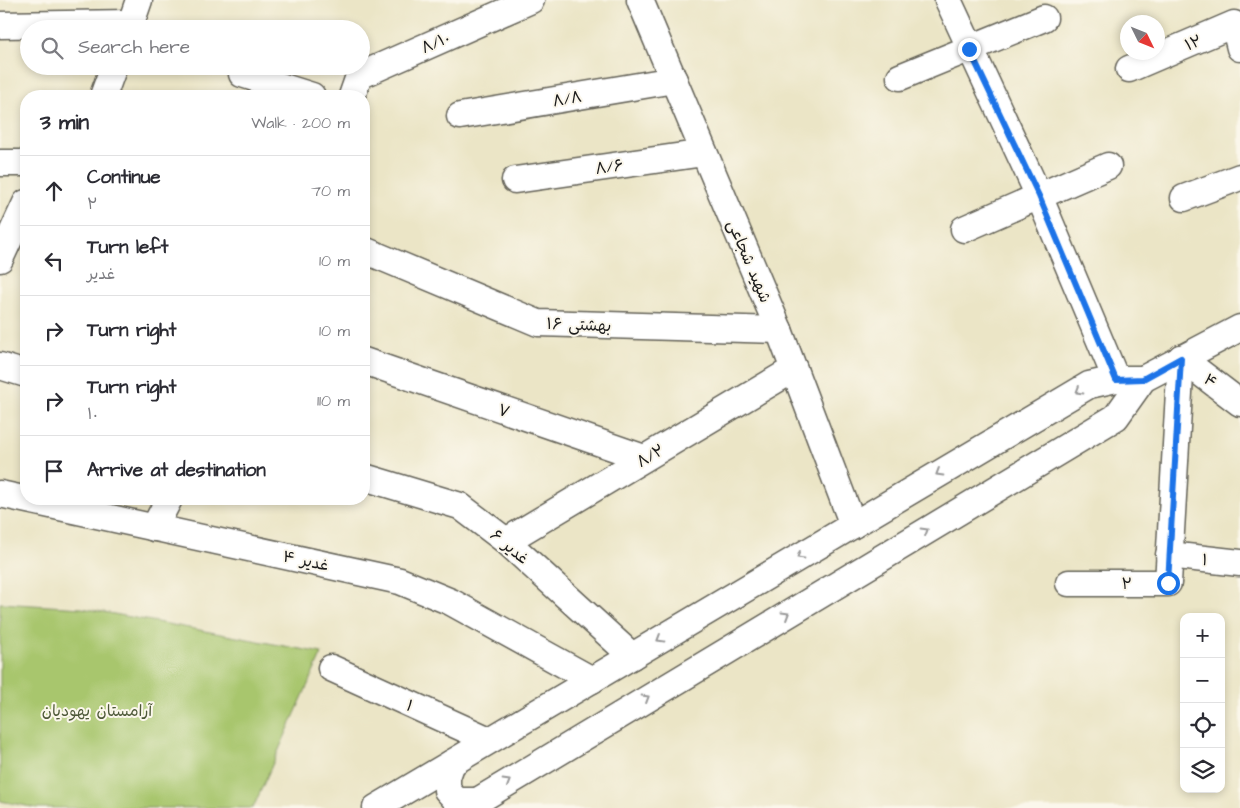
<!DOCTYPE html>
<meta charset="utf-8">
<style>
:root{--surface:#fff;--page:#f7f7f7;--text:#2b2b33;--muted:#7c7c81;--line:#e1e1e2}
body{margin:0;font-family:"Architects Daughter","Playpen Sans Arabic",sans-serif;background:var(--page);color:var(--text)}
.controls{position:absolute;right:15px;bottom:15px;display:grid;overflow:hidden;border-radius:10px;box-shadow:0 2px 8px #0003}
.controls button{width:45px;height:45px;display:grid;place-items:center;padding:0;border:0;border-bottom:1px solid var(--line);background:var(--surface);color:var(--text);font:25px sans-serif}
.compass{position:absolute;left:1120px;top:15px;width:45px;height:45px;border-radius:50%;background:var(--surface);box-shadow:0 2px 8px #0003;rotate:133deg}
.stop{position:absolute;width:15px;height:15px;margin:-11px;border:4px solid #1a73e8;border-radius:50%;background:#fff}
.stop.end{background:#1a73e8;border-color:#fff;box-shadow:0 1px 5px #0008}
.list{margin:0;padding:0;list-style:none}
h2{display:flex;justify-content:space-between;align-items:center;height:65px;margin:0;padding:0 20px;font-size:21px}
h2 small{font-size:16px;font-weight:400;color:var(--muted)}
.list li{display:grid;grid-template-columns:32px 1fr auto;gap:15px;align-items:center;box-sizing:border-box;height:70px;padding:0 20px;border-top:1px solid var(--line)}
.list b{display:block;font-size:19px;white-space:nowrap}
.list p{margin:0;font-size:16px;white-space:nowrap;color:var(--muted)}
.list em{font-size:16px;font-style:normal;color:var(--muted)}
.icon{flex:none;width:28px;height:28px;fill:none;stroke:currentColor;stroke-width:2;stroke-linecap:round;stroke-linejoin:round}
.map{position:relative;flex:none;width:1240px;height:808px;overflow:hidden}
.search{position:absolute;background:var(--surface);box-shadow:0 2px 8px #0003;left:20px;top:20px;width:350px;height:55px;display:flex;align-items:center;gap:12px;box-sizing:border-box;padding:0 18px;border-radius:28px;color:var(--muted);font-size:19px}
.panel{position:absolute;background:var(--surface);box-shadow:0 2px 8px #0003;left:20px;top:90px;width:350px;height:415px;border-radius:20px}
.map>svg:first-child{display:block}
.green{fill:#a8c66d;stroke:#627144}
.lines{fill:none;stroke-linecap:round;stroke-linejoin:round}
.minor-casing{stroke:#646258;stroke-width:29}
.minor{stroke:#fff;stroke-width:26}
.oneway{stroke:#999}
.route{stroke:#1a73e8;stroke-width:6}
.labels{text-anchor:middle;stroke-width:4;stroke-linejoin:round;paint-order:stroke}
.street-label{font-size:16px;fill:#1c1c1c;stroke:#fbf7ec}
.park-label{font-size:16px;fill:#4d5838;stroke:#fbf7ec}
</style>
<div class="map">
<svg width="1240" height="808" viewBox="0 0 1240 808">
<rect width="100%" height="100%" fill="#fbf7ec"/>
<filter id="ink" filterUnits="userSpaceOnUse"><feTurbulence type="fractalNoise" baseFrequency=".02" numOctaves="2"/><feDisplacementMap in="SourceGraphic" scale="10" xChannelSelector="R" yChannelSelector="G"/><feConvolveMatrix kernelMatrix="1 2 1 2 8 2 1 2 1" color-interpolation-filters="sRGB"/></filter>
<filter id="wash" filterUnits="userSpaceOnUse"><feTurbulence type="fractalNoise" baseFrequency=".0096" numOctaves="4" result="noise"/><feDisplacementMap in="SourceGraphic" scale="20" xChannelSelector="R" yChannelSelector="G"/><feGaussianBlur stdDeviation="1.12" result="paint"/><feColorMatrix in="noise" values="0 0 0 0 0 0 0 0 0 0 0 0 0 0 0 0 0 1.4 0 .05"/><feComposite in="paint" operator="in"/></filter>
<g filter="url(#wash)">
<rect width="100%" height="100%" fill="#ebe5c6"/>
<path class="green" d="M0 603 82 608 322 653 253 808H37L0 801Z"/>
</g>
<g filter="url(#ink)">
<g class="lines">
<defs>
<g id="minor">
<path d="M640 0 779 330 853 525"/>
<path d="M948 0 1039 196 1116 379"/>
<path d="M0 25 131 23"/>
<path d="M129 29 139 0"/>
<path d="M1129 69 1234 24 1240 48"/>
<path d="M242 74 312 96"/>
<path d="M900 77 1044 18"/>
<path d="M103 96 114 66"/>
<path d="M352 96 359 76 531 0"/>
<path d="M460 116 674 80"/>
<path d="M0 163H26"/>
<path d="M515 180 704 153"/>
<path d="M1184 198 1240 177"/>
<path d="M964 229 1108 166"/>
<path d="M364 250 538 323 779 330"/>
<path d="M0 259 26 203"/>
<path d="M1181 358 1240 403"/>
<path d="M364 361 644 458"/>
<path d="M0 366 26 374"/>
<path d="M364 477 460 506 506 541 632 656"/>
<path d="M0 494 400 581 451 602 592 680"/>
<path d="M154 528 169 499"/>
<path d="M506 541 794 369"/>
<path d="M1169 555 1240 563"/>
<path d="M1069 583H1168L1181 358"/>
<path d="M331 668 489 740"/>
<path d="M452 763 447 777V790L457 801H475"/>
<path d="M376 808 1089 385 1116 379H1143"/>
<path d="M466 808 1116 417 1143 379 1240 328"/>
</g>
</defs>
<use href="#minor" class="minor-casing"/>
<use href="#minor" class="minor"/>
</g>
<defs><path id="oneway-chevron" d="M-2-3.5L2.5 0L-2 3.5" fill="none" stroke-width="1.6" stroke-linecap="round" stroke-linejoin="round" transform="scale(1.25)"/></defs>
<g class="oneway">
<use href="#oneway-chevron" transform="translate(1079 391) rotate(149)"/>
<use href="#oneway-chevron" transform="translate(939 473) rotate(149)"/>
<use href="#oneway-chevron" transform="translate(925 531) rotate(-31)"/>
<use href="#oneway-chevron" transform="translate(800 556) rotate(149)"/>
<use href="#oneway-chevron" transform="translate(786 615) rotate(-31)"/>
<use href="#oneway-chevron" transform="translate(660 639) rotate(149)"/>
<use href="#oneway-chevron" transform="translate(646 698) rotate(-31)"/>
<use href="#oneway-chevron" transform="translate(507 782) rotate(-31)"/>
</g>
</g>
<g class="lines" filter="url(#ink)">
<path class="route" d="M969 49 1039 196 1116 380 1143 379 1181 358 1168 583"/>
</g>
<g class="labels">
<g class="street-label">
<text transform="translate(435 42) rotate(-24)" y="6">۸/۱۰</text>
<text transform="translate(1193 42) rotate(-23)" y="6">۱۲</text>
<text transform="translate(567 98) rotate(-10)" y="6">۸/۸</text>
<text transform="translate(609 166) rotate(-8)" y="6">۸/۶</text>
<text transform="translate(750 261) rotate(67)" y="6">شهید شجاعی</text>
<text transform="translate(579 324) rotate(2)" y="6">۱۶ بهشتی</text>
<text transform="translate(1211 380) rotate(37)" y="6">۴</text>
<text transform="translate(504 410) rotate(19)" y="6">۷</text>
<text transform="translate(650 455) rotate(-31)" y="6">۸/۲</text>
<text transform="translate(510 546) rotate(40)" y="6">غدیر ۶</text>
<text transform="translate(1205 559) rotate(6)" y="6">۱</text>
<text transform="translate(306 560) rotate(12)" y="6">غدیر ۴</text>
<text x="1127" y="589">۲</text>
<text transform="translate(410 705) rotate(24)" y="6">۱</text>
</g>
<g class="park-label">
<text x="97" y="716">آرامستان یهودیان</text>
</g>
</g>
</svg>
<div class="controls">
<button>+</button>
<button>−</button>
<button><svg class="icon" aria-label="locate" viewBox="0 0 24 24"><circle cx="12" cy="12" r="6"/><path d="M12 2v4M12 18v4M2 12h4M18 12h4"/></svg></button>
<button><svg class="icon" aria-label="layers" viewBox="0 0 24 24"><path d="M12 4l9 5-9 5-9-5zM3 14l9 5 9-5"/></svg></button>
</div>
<svg class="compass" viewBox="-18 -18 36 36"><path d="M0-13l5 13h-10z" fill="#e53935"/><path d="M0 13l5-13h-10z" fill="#7c7c81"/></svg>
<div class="stop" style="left:1168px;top:583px"></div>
<div class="stop end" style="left:969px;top:49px"></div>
<div class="search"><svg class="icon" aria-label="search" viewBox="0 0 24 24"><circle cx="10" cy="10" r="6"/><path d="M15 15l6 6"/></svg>Search here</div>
<section class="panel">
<h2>3 min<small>Walk · 200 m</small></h2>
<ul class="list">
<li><svg class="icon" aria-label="ahead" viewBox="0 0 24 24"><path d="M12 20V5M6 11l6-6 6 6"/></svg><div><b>Continue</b><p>۲</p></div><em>70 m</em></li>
<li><svg class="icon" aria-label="left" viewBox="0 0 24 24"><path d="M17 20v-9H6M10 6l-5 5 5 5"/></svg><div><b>Turn left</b><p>غدیر</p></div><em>10 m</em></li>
<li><svg class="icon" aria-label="right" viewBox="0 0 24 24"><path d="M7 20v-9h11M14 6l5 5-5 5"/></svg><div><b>Turn right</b></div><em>10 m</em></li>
<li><svg class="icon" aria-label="right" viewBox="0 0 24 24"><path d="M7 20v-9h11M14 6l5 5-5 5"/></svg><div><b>Turn right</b><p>۱۰</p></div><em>110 m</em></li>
<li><svg class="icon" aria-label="arrive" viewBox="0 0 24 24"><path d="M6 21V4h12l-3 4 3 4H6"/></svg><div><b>Arrive at destination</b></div></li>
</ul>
</section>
</div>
